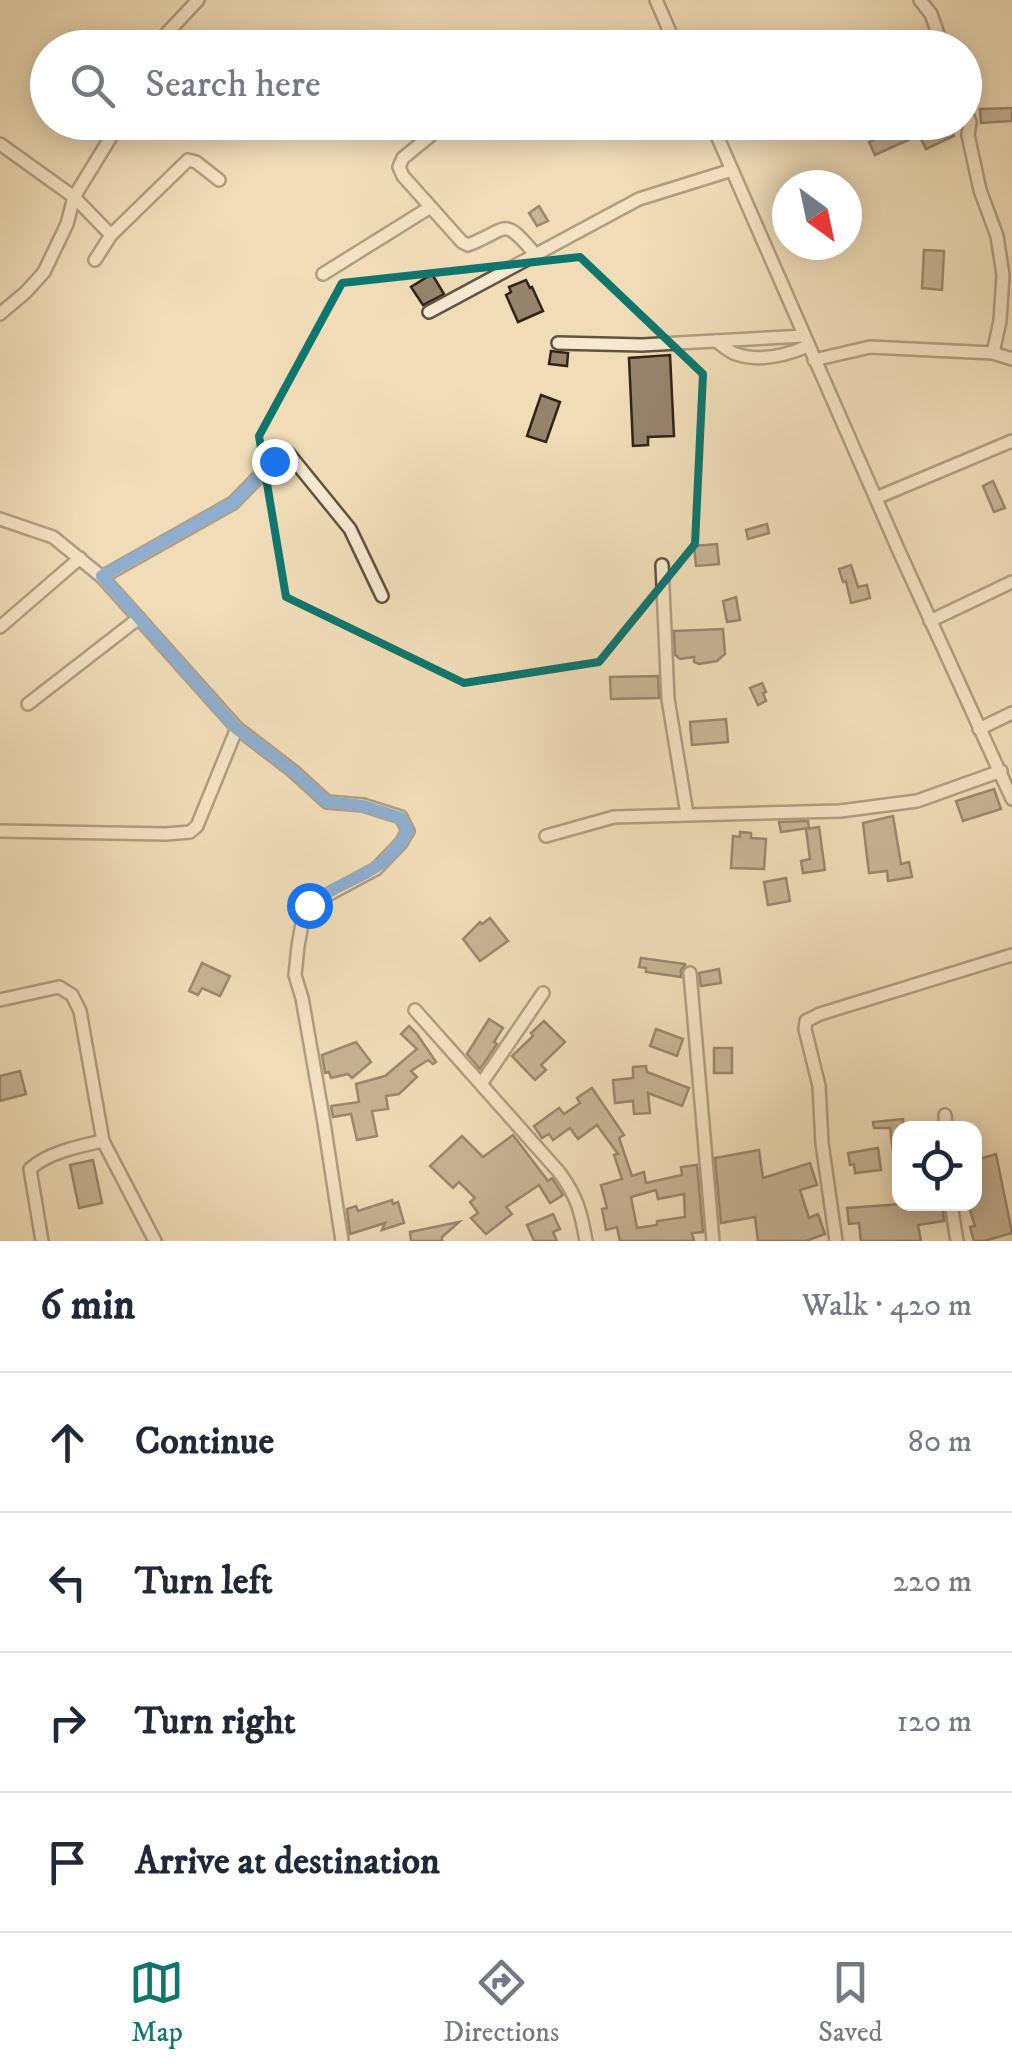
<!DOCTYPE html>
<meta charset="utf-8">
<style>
:root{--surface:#fff;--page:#f6f6f7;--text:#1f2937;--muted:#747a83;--line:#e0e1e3;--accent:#0f766e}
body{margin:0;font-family:"IM FELL DW Pica",serif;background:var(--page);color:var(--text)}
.controls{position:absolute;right:30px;bottom:30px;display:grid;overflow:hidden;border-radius:20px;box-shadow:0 5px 25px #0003}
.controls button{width:90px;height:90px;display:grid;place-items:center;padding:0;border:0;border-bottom:2px solid var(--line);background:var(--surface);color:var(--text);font:50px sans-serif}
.compass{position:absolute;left:772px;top:170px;width:90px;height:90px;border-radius:50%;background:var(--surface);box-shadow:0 5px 25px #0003;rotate:147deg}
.stop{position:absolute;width:30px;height:30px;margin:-22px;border:8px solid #1a73e8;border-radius:50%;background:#fff}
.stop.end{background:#1a73e8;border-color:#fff;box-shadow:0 2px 10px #0008}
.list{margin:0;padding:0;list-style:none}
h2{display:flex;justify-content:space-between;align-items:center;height:130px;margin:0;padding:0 40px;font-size:42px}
h2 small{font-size:32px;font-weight:400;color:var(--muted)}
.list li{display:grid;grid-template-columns:65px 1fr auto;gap:30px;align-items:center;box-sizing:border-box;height:140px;padding:0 40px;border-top:2px solid var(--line)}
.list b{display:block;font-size:38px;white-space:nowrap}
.list em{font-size:32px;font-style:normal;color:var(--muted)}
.icon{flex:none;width:55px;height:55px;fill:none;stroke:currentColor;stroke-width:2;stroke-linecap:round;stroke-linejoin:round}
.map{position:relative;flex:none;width:1012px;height:1241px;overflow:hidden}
.search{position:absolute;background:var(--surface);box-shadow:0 5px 25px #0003;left:30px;right:30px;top:30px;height:110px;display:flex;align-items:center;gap:25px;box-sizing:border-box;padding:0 35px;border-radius:55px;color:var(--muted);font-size:38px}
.sheet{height:690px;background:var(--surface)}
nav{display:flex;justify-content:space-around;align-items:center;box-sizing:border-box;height:140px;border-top:2px solid var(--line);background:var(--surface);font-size:28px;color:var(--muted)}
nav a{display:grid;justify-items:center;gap:5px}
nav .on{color:var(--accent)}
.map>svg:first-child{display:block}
.building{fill:#95846c;stroke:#322319;stroke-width:2.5;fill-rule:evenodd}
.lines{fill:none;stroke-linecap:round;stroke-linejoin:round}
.street-casing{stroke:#625241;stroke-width:16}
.street{stroke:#f5e9d1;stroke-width:11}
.route{stroke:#1a73e8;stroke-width:12}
.marked{fill:none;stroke:#0f766e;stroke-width:8;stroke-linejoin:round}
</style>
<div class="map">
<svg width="1012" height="1241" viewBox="0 0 1012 1241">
<rect width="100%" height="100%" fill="#f0ddb8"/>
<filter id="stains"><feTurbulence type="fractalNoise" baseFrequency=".002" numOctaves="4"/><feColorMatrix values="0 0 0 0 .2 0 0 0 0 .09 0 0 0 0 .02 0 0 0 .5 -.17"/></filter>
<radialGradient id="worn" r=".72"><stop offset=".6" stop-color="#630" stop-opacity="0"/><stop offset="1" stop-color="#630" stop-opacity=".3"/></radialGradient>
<g class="building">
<path d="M1012 108V121L981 123 980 109Z"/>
<path d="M912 122H948L954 136 926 149 919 135 875 155 869 142Z"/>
<path d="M539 206 548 221 537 226 529 213Z"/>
<path d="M924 250 944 251 942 290 922 288Z"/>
<path d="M432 274 444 294 423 305 411 287Z"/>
<path d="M526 280 530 288 532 287 543 311 518 322 506 295 511 292 509 287Z"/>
<path d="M551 351 568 353 567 366 549 364Z"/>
<path d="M670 355 674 436 648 437V445L633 446 629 358Z"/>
<path d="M541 395 560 402 546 442 527 436Z"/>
<path d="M993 481 1005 508 994 512 983 486Z"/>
<path d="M767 524 769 533 748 539 746 530Z"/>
<path d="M717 544 719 564 696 566 694 546Z"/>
<path d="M851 565 858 587 867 585 870 598 851 603 846 581 843 582 839 569Z"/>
<path d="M736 597 740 620 727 622 723 601Z"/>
<path d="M723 629 725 654 717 661 699 664 694 662V657L680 659 675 655 674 631Z"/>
<path d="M658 676 659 698 611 699 610 677Z"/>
<path d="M762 683 766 692 763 693 766 701 758 705 750 688Z"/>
<path d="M726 719 728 742 692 745 690 722Z"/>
<path d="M994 789 1001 809 963 821 956 801Z"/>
<path d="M893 816 901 864 909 862 912 877 888 881 887 871 869 873 863 823Z"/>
<path d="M808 821 809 828 781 832 779 822Z"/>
<path d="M819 827 825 870 803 873 801 861 810 859 806 829Z"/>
<path d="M740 832 751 833V838L766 839 764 869 731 868 733 836 740 837Z"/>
<path d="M786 878 790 901 768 905 764 882Z"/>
<path d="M490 918 508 941 480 961 463 939 480 922 482 924Z"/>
<path d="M641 958 685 964V965L681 970V977L646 972V968L639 967Z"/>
<path d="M202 963 230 976 220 996 202 988 198 995 189 991Z"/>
<path d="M719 969 721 983 701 986 699 973Z"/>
<path d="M489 1019 503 1028 494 1042 497 1044 480 1069 467 1054Z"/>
<path d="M544 1021 565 1042 541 1065 546 1070 535 1080 512 1056 533 1036 531 1033Z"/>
<path d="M409 1026 417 1034 436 1062 433 1064 428 1060 411 1071 417 1077 399 1094 386 1096 388 1109 372 1111 377 1136 357 1140 351 1114 333 1117 331 1106 359 1102 356 1084 385 1076 417 1049 401 1034Z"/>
<path d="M656 1029 683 1039 677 1056 650 1046Z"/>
<path d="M356 1042 371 1062 352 1078 348 1074 331 1078 329 1072 325 1073 322 1055Z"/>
<rect x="714" y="1048" width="18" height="25"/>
<path d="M646 1066 647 1072 689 1088 682 1106 648 1093 650 1113 634 1114 633 1101 615 1103 613 1080 633 1078V1067Z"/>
<path d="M20 1071 26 1094 0 1101V1076Z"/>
<path d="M592 1088 624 1135 619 1138 632 1176 644 1172 646 1183 682 1175 681 1167 697 1165 703 1232 692 1233 694 1241H620L617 1227 606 1230 602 1209 607 1208 601 1185 622 1179 614 1155 618 1154 597 1125 578 1139 570 1128 553 1140 549 1134 542 1138 534 1126 559 1108 564 1114 580 1103 577 1098ZM656 1190 658 1199 684 1194 685 1217 657 1221V1225L637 1228 631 1197Z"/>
<path d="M903 1119 904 1128H900V1158H894L890 1128H874L873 1122Z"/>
<path d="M513 1135 548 1181 552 1178 563 1195 550 1203 539 1185 506 1207 512 1214 486 1234 471 1218 478 1213 470 1202 475 1198 459 1182 453 1188 430 1166 462 1136 483 1157Z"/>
<path d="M878 1148 881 1170 855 1173 854 1164 850 1165 848 1153Z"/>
<path d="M759 1150 763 1178 810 1163 817 1185 800 1190 809 1218 818 1214 825 1234 806 1241H758L755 1217 721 1223 715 1158Z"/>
<path d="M996 1154 1012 1233 984 1241H974L970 1227 975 1226 968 1204H974V1168L981 1166 979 1159Z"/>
<path d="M93 1160 102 1203 79 1208 70 1165Z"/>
<path d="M392 1200 393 1204 398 1202 404 1223 382 1230 385 1223 350 1234 347 1209 356 1206 358 1211Z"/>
<path d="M902 1204H942L944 1221 918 1225 921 1241H861L859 1223 849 1224 847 1208Z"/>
<path d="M553 1214 560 1229 553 1232 557 1241H534L527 1225Z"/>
<path d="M459 1222 442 1237V1241H411L410 1232Z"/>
</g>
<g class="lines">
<defs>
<g id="street">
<path d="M656 0 677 48"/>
<path d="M920 0 931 14 943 48"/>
<path d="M153 48 198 0"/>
<path d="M964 107 970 122 968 135 980 190 997 236 1003 275 1000 321 993 353"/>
<path d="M447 122 403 158 399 167 403 176 462 242 468 245C509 229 502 215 535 254"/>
<path d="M711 122 898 549 1012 799"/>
<path d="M0 144 74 197 111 235"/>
<path d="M95 260 111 235 188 160 196 162 219 180"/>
<path d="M323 274 429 208"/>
<path d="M429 312 639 199 732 170"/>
<path d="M0 314 26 292 44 272 67 224 74 197 120 122"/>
<path d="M716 341C722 345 729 352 736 354 759 362 787 355 808 346"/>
<path d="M558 343 642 345 804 336"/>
<path d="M814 360 870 347 993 353 1012 359"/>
<path d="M876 498 1012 441"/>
<path d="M0 519 53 537 102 577 237 728 293 771 327 802 363 805 401 817 408 831 401 843 376 869 309 905 303 918 298 946 295 975 302 998 324 1123 342 1241"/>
<path d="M662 565 668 699 687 814"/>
<path d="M102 577 233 503 274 461 289 454 350 529 382 596"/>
<path d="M930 621 1012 582"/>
<path d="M0 627 80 558"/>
<path d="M28 704 139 618"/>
<path d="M979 729 1012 713"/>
<path d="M0 831 166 834 190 832 197 826 237 728"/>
<path d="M546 836 614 817 840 811 917 801 1001 771"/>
<path d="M690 973 713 1241"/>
<path d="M0 1000 59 987 72 995 80 1011 103 1141"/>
<path d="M415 1010 559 1172C577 1196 581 1212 586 1241"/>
<path d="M481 1084 543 993"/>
<path d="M945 1115 946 1128"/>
<path d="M951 1204 957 1241"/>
<path d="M42 1241 30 1169C47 1153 79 1146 103 1141L155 1241"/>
<path d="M836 1241 822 1143 819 1086 805 1029 806 1021 820 1014 1012 955"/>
</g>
</defs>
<use href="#street" class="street-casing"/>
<use href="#street" class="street"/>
</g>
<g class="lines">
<path class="route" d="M274 461 233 503 102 576 236 728 293 771 327 802 363 806 401 818 408 831C383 878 345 876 309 905"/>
</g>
<path d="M0 0H1012V1241H0ZM580 257 703 374 695 544 599 662 464 683 286 597 259 436 342 283Z" fill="#f0ddb8" fill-opacity=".55" fill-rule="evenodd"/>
<path class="marked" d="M580 257 703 374 695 544 599 662 464 683 286 597 259 436 342 283Z"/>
<rect width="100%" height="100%" filter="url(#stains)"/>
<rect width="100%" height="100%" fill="url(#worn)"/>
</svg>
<div class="controls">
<button><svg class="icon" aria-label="locate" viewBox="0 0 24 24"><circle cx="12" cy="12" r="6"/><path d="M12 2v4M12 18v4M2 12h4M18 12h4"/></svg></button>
</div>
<svg class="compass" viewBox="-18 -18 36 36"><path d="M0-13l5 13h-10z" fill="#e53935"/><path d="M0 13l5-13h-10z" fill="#747a83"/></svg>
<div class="stop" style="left:309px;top:905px"></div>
<div class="stop end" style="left:274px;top:461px"></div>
<div class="search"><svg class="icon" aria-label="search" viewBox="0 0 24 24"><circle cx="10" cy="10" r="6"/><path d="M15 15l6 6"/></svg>Search here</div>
</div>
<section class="sheet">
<h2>6 min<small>Walk · 420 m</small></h2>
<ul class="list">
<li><svg class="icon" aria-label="ahead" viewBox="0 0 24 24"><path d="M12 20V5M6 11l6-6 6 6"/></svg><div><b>Continue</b></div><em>80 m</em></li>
<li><svg class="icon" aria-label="left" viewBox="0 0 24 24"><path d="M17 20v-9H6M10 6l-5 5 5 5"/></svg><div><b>Turn left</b></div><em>220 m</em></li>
<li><svg class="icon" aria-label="right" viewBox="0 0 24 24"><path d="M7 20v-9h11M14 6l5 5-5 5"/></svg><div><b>Turn right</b></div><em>120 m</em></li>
<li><svg class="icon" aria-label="arrive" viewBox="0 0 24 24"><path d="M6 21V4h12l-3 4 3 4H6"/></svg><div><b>Arrive at destination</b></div></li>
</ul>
</section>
<nav>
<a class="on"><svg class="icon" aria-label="map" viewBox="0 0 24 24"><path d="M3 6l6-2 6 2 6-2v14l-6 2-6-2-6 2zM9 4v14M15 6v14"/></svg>Map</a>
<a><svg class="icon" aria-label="directions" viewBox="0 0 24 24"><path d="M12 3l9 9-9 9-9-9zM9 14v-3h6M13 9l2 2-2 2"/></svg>Directions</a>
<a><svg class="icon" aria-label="saved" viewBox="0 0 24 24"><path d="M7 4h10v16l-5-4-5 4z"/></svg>Saved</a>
</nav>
